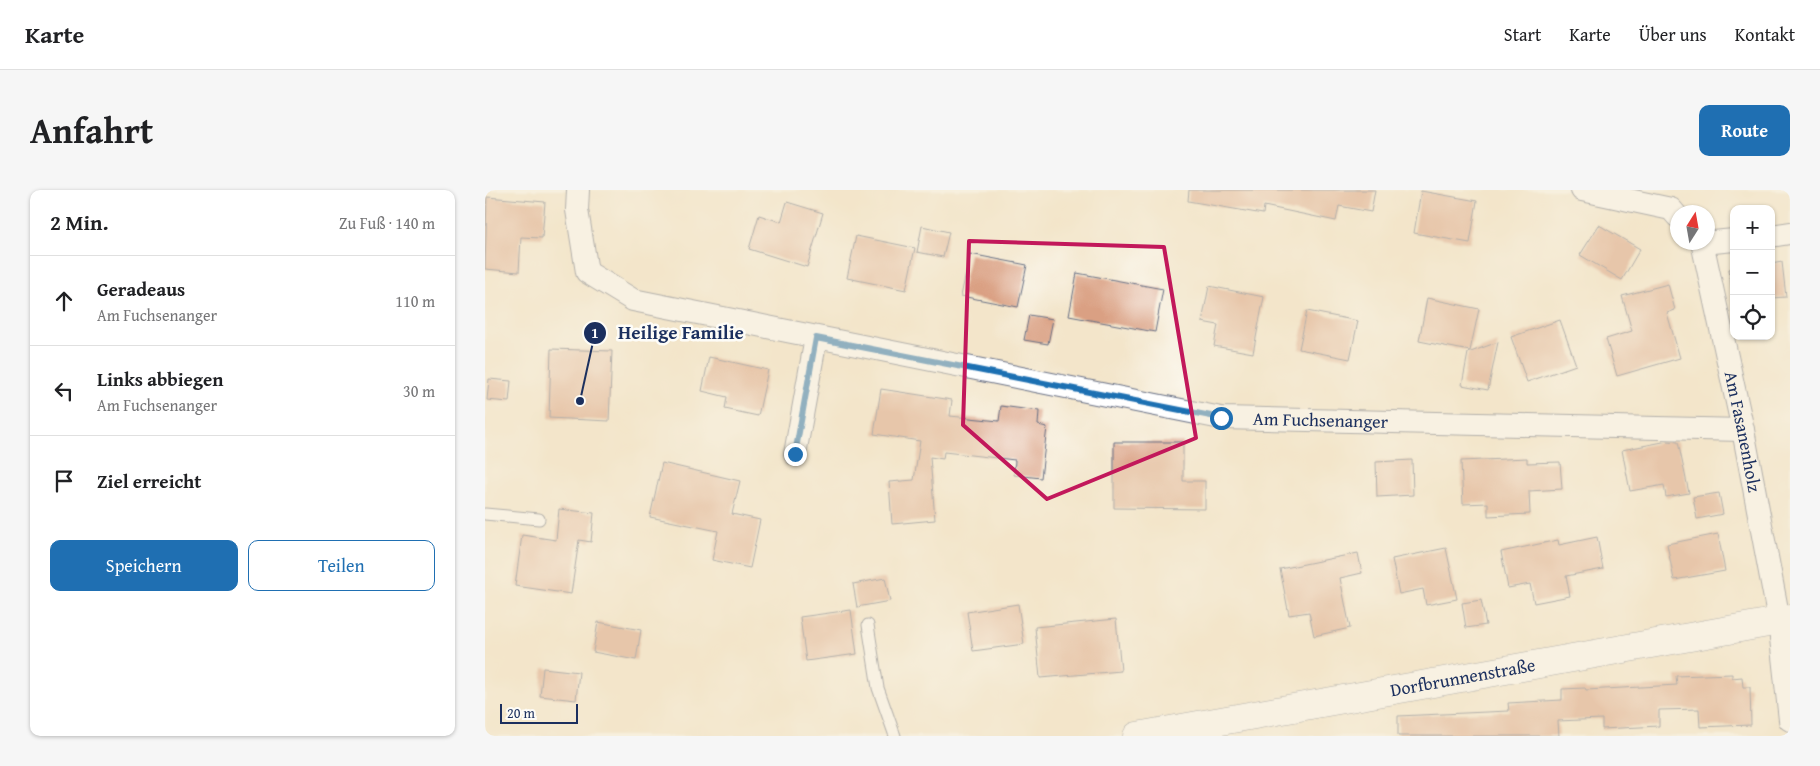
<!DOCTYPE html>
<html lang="de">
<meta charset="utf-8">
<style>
:root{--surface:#fff;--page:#f6f6f6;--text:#202124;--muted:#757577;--line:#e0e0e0;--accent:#1f6fb2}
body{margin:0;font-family:"Gentium Book Plus",serif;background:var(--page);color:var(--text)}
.controls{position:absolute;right:15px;top:15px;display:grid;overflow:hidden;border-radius:10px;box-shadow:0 1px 4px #0004}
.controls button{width:45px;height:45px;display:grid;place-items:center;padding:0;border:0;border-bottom:1px solid var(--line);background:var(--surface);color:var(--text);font:25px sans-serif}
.compass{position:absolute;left:1185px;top:15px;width:45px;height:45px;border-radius:50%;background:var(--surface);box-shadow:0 1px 4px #0004;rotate:11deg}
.scale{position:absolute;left:15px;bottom:12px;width:78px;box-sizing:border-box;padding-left:5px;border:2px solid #1b2f5e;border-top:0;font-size:14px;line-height:18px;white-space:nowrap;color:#1b2f5e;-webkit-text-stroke:4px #fdfcf7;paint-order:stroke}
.stop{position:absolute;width:15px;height:15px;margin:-11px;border:4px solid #1f6fb2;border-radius:50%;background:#fff}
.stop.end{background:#1f6fb2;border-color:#fff;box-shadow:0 1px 5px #0008}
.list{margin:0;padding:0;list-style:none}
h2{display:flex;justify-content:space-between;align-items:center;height:65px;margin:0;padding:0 20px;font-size:21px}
h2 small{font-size:16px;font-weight:400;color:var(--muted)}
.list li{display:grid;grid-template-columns:32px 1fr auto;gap:15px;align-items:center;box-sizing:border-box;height:90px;padding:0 20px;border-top:1px solid var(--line)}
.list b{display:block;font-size:19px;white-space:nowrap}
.list p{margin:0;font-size:16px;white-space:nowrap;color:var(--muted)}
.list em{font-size:16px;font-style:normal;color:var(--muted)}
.actions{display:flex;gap:10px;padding:15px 20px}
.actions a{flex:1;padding:11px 0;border:1px solid var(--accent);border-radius:10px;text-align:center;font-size:18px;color:var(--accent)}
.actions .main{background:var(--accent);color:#fff}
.icon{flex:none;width:28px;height:28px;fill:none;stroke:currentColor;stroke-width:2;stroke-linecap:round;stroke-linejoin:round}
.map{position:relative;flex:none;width:1305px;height:546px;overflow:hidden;border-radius:10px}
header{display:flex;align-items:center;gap:30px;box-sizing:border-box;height:70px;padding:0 25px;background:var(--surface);border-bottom:1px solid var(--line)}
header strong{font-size:24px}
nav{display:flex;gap:28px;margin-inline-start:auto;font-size:18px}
.intro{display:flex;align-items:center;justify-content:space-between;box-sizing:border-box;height:120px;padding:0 30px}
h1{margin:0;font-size:35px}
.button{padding:12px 22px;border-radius:10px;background:var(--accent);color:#fff;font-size:18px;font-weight:700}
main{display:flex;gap:30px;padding:0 30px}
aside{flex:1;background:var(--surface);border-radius:10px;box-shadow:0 1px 4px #0004}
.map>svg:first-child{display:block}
.building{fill:#daa083}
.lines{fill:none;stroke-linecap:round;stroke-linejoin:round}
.lane-casing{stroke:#676f84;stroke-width:13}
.street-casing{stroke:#676f84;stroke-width:24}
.secondary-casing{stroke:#676f84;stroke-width:29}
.lane{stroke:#fff;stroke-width:11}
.street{stroke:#fff;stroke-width:22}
.secondary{stroke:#fff;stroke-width:28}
.route{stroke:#1f6fb2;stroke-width:6}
.marked{fill:none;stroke:#c2185b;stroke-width:4;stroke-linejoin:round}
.labels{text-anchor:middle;stroke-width:5;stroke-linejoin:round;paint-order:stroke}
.street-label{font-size:18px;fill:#1b2f5e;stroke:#fdfcf7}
.leader{fill:none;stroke:#1b2f5e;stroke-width:2}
.callout-dot{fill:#1b2f5e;stroke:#fdfcf7;stroke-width:2}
.mark-label{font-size:15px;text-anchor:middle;font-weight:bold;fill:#fff}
.callout-label{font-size:19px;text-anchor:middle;font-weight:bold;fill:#1b2f5e;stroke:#fdfcf7;stroke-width:5;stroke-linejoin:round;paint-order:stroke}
</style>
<header>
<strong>Karte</strong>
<nav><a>Start</a><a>Karte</a><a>Über uns</a><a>Kontakt</a></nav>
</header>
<div class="intro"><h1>Anfahrt</h1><a class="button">Route</a></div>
<main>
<aside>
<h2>2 Min.<small>Zu Fuß · 140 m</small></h2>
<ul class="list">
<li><svg class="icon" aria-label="ahead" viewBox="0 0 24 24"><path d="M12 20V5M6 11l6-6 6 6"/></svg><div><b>Geradeaus</b><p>Am Fuchsenanger</p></div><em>110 m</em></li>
<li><svg class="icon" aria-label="left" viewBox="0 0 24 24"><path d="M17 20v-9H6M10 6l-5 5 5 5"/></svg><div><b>Links abbiegen</b><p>Am Fuchsenanger</p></div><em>30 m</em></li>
<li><svg class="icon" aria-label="arrive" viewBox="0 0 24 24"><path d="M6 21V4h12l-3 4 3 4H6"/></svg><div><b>Ziel erreicht</b></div></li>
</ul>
<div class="actions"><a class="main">Speichern</a><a>Teilen</a></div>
</aside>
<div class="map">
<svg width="1305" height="546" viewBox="0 0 1305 546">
<rect width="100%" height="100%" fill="#fdfcf7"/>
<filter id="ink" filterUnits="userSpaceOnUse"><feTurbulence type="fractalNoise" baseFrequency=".02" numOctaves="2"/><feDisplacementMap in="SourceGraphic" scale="10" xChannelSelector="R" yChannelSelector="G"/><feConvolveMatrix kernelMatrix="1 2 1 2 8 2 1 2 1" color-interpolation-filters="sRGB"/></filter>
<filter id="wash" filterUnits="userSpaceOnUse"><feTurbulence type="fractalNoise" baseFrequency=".0096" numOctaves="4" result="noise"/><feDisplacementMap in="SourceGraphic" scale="20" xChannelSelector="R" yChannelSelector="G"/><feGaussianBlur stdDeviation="1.12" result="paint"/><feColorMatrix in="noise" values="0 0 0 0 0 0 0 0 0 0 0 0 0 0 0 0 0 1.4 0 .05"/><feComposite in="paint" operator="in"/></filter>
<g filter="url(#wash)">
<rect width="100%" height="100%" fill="#f3e5ca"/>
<g id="blocks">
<g class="building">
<path d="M704 0H890L886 22 854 16 851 31 779 16 778 24 703 11Z"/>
<path d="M936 1 992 11 985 53 929 43Z"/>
<path d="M2 7 60 12 57 48 36 47 34 82 0 79Z"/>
<path d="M302 12 338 23 322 77 264 59 274 25 296 32Z"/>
<path d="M1114 35 1155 59 1137 90 1095 65Z"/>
<path d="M437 36 464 42 458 67 432 62Z"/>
<path d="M371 46 430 58 421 100 362 88Z"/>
<path d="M485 64 542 75 533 117 476 106Z"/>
<path d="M1297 72 1301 107 1286 108V74Z"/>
<path d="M1249 78V112L1248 113 1244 79Z"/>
<path d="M592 83 678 99 670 142 584 126Z"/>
<path d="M1183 94 1190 120 1182 123 1195 168 1132 186 1121 149 1147 141 1137 106Z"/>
<path d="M724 96 779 107 768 163 729 156 733 135 717 132Z"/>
<path d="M942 108 994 119 985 161 934 151Z"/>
<path d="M822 121 873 131 865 169 814 159Z"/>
<path d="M544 125 568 129 563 154 539 150Z"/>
<path d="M1075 130 1091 175 1042 192 1026 147Z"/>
<path d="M1013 152 1003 200 977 195 983 163Z"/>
<path d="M66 159 127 161 124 231 64 228Z"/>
<path d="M224 167 283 180 273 226 240 219 242 207 217 201Z"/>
<path d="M4 189 26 191 24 212 2 210Z"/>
<path d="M396 199 467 210 465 226 514 231 516 216 554 221 553 235 562 237 556 288 529 285 530 270 459 262 458 269 445 267 450 330 407 334 404 292 429 290 435 251 389 244Z"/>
<path d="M1183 251 1193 252 1204 303 1181 307 1179 295 1145 301 1137 260Z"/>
<path d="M629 252H698V291H720V319L629 318Z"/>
<path d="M1042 268V273L1075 272 1077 299 1044 301 1045 324 1003 326V313L978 314 976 271Z"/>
<path d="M927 270 928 305 892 307 891 272Z"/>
<path d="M177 273 255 291 247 324 275 330 265 378 227 370 233 341 165 327Z"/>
<path d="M1234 303 1238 324 1212 329 1208 307Z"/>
<path d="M74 319 109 323 106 352 94 350 86 404 30 396 37 345 71 350Z"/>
<path d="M1233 344 1240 381 1189 390 1182 354Z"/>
<path d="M1112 347 1118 379 1081 386 1085 406 1049 413 1045 394 1023 398 1016 362 1073 350 1074 355Z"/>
<path d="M961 358 972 409 941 415 938 399 914 404 907 369Z"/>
<path d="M873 363 877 383 855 388 865 438 829 446 824 422 804 425 795 379Z"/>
<path d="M400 388 405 411 372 417 368 394Z"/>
<path d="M996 410 1001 435 981 438 977 413Z"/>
<path d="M533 414 539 454 488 461 482 422Z"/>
<path d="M366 420 372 464 321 471 315 427Z"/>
<path d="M631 429 636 481 555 488 550 437Z"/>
<path d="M113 432 156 440 151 470 108 462Z"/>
<path d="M58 478 94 482 91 510 55 506Z"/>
<path d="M1247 484V488L1257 487 1258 497H1265L1266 535 1215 537 1214 519 1174 520V536L1117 539V529L1073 531 1074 546H913V526L1024 521 1023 513 1077 510V499L1100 498 1101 500 1192 495 1191 486Z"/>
</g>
</g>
</g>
<g filter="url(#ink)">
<use href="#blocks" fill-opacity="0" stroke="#676f84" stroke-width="1"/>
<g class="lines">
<defs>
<g id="lane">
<path d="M0 324 54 329"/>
<path d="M383 435 393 498 410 546"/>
</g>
<g id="street">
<path id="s1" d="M93 0 92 20 102 82 148 110 736 228 1258 240"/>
<path d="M1097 0 1186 19 1192 26"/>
<path d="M1286 46 1305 43"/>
<path id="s2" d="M1217 52 1258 240 1294 430 1305 530"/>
<path d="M1218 53 1249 50"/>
<path d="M310 264 331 148"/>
</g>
<g id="secondary">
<path id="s3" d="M652 546 1305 429"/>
</g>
</defs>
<use href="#lane" class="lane-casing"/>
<use href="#street" class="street-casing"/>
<use href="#secondary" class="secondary-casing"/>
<use href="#lane" class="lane"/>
<use href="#street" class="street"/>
<use href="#secondary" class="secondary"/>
</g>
</g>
<g class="lines" filter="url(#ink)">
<path class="route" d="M310 264 331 148 736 228"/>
</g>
<path d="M0 0H1305V546H0ZM484 51 679 57 711 248 562 309 478 235Z" fill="#f3e5ca" fill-opacity=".55" fill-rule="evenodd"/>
<path class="marked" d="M484 51 679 57 711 248 562 309 478 235Z"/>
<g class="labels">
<g class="street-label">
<text dy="6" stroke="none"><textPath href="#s1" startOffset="836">Am Fuchsenanger</textPath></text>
<text dy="6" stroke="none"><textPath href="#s2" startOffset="194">Am Fasanenholz</textPath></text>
<text dy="6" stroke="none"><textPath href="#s3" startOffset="331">Dorfbrunnenstraße</textPath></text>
</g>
</g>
<path class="leader" d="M95 211L110 143"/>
<g class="callout-dot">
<circle cx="95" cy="211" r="5"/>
<circle cx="110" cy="143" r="12"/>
</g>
<g class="mark-label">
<text x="110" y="148">1</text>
</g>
<g class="callout-label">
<text x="196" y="149">Heilige Familie</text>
</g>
</svg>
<div class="controls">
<button>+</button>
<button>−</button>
<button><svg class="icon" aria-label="locate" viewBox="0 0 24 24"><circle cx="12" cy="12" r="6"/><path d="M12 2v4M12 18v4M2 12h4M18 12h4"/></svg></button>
</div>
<svg class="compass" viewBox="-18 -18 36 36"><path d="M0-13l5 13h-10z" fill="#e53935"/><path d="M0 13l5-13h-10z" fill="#757577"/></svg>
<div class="scale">20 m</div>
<div class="stop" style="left:736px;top:228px"></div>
<div class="stop end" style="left:310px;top:264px"></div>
</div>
</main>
